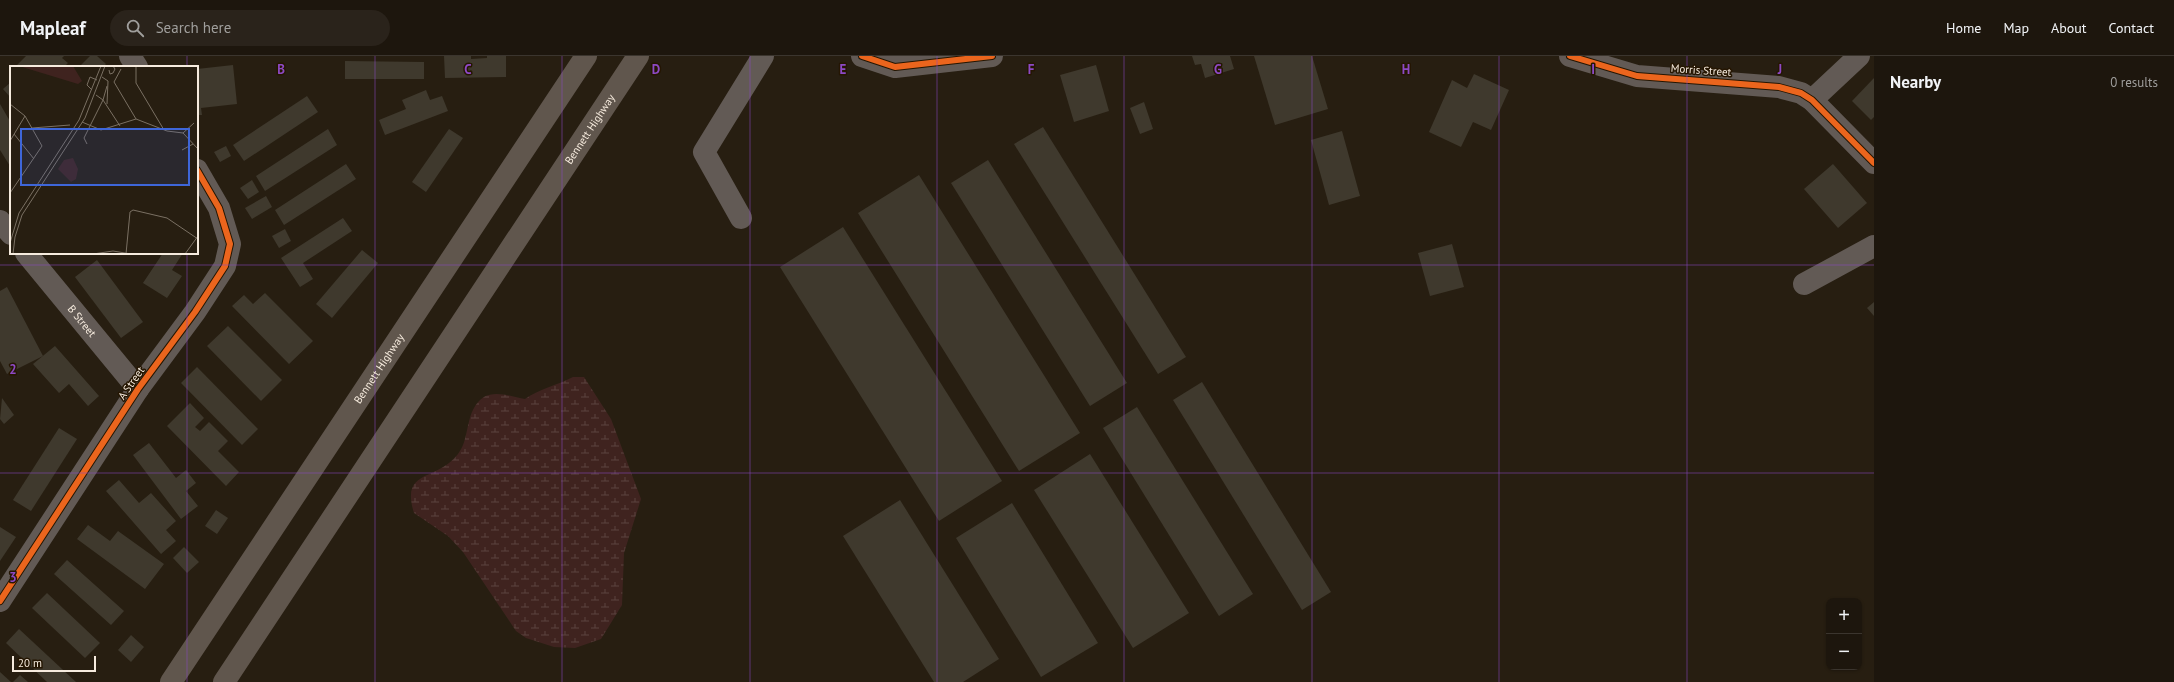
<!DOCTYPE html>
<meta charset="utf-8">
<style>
:root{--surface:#1d160d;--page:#2a231b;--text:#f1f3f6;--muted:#a09f9d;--line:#3b352e}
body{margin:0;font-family:"PT Sans",sans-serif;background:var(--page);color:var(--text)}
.controls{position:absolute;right:12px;bottom:12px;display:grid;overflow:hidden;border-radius:8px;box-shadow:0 1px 3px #0004}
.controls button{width:36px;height:36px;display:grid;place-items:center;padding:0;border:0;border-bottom:1px solid var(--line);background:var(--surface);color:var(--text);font:20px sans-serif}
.scale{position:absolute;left:12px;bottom:10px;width:84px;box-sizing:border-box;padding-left:4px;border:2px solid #f6ebde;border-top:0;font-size:11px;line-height:14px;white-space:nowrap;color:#f6ebde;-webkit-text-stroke:3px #251602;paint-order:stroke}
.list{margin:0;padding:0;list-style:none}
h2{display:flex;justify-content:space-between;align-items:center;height:52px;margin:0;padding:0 16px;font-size:17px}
h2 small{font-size:13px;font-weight:400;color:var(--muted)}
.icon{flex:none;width:22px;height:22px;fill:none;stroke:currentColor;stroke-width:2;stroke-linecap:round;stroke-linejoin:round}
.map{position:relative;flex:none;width:1874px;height:626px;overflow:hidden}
header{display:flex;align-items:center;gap:24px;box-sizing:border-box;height:56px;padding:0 20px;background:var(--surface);border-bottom:1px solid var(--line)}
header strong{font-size:19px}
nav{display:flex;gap:22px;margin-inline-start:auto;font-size:14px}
.search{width:280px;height:36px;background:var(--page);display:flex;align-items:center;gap:10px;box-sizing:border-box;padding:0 14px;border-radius:22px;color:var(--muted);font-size:15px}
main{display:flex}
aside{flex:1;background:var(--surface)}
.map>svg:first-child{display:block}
.wetland{fill:url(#wetland-marsh)}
.building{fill:#3f392d}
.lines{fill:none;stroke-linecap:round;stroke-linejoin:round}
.minor{stroke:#625a55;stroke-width:22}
.highway{stroke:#60564d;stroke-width:22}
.cycleway-casing{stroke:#251602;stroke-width:8}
.cycleway{stroke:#eb651d;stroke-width:6}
.grid{fill:none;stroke:#8d49c4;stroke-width:1;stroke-opacity:0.55}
.labels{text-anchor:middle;stroke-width:3;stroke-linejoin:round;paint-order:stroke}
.street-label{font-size:11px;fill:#f6ebde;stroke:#251602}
.inset-road{fill:none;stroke:#7a7063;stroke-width:1}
.view{fill:#3e66d9;fill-opacity:0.15;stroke:#3e66d9;stroke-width:2}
.inset-edge{fill:none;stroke:#f6ebde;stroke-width:2}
.grid-label{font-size:13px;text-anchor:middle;font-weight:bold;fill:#8d49c4;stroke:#251602;stroke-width:3;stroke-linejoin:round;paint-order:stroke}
</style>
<header>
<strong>Mapleaf</strong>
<div class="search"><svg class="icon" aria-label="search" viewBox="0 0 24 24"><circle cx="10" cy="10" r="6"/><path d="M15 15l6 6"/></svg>Search here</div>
<nav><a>Home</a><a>Map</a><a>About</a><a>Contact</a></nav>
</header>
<main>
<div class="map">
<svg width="1874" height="626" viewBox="0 0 1874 626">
<defs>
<pattern id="wetland-marsh" width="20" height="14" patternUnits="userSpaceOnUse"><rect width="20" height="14" fill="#3f231f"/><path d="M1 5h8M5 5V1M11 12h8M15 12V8" fill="none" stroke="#5b433f"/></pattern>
</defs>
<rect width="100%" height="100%" fill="#271e11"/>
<path class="wetland" d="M573 321H584L611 363 641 443 624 497 622 549 601 583 575 592 554 591 526 582 516 575 463 496 448 480 414 457C400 412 437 426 458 398 471 382 464 354 484 341 496 334 512 341 525 343 539 333 558 329 573 321Z"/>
<g class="building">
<path d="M26 0H64L62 2 68 7 64 11H15Z"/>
<path d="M90 0H97L106 8 103 11H79Z"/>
<path d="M444 0H471V3L487 2V0H506V21L445 22Z"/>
<path d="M1192 0H1230L1234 13 1205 22 1201 8 1195 9Z"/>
<path d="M1254 0H1312L1328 53 1275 69Z"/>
<path d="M345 5 424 6V23H345Z"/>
<path d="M233 9 237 48 201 52 202 59H197V13Z"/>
<path d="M1096 9 1109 55 1074 66 1060 19Z"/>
<path d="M1474 18 1509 34 1491 74 1473 66 1461 91 1429 76 1452 24 1467 32Z"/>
<path d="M1874 22V61L1871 64 1852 45Z"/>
<path d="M11 26V42L3 33Z"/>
<path d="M426 34 430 44 442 40 448 55 385 79 379 64 406 53 402 44Z"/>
<path d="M307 40 318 56 244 105 233 89Z"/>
<path d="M1144 46 1153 73 1140 78 1130 52Z"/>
<path d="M0 48 11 67 10 110 0 94Z"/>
<path d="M1043 71 1186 301 1158 318 1014 88Z"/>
<path d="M328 73 337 89 265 135 256 120Z"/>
<path d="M449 73 463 82 426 136 412 126Z"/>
<path d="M1342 75 1360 140 1329 149 1311 84Z"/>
<path d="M226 90 231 100 220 106 214 96Z"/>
<path d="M988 104 1127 327 1090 350 951 127Z"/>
<path d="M346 108 356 123 284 169 275 154Z"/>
<path d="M1833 108 1867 147 1838 172 1804 133Z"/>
<path d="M919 119 1080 377 1019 415 858 157Z"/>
<path d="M252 124 259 136 248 143 240 132Z"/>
<path d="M266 140 272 151 252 163 245 152Z"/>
<path d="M343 162 352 175 303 207 313 223 300 231 281 202Z"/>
<path d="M843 171 1002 425 939 465 780 211Z"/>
<path d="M285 173 291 185 279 192 272 180Z"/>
<path d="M1452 188 1464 231 1430 240 1418 197Z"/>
<path d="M362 194 378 207 332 262 316 248Z"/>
<path d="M163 197H183L172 214 182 220 167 242 143 227Z"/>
<path d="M97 204 143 266 121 282 75 221Z"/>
<path d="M7 231 43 300 7 318 0 305V235Z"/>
<path d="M265 237 313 285 289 308 232 250 244 239 253 248Z"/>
<path d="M1874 246V260L1867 252Z"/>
<path d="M228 270 282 324 261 345 207 290Z"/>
<path d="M55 290 99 340 88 350 69 328 59 337 33 308Z"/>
<path d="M197 311 258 373 242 389 181 327Z"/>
<path d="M1202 326 1331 536 1302 554 1173 344Z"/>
<path d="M2 342 14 359 4 368 0 363Z"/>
<path d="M190 347 204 362 195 371 200 375 209 366 228 385 218 395 239 416 226 430 167 370Z"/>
<path d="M1137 351 1253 538 1219 560 1103 372Z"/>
<path d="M59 372 77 383 31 455 13 444Z"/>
<path d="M149 387 176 422 186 414 196 427 186 435 198 450 181 463 133 399Z"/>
<path d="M1090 398 1189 557 1133 592 1034 434Z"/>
<path d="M119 424 139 447 151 437 176 465 166 474 176 485 161 498 106 435Z"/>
<path d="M900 444 999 603 963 626H934L843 480Z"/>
<path d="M1012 447 1098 587 1041 621 956 482Z"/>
<path d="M216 454 228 462 217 478 205 470Z"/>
<path d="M88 469 110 485 118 475 164 508 145 533 77 483Z"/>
<path d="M0 471 16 481 0 505Z"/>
<path d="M184 491 199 506 187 517 173 502Z"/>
<path d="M67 504 124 555 111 569 54 518Z"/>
<path d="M47 537 100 587 85 602 32 552Z"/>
<path d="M19 573 76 626H47L6 587Z"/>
<path d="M131 579 144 591 131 606 118 594Z"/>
<path d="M0 616 11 626H0Z"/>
<path d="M20 619 28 626H13Z"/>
</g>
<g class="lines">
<g class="minor">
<path d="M130 0 137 11"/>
<path d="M862 0 895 11 992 0"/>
<path d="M1570 0 1637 20 1779 31 1801 37 1812 44 1874 107"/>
<path d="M1812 44 1859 0"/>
<path d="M741 162 704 96 763 0"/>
<path d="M0 165 11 178"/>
<path id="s1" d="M26 197 138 333"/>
<path d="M1804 228 1874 190"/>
<path d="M0 545 138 333 195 256 225 210 230 188 219 152 197 114"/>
</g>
<g class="highway">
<path id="s2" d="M171 626 586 0"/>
<path id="s3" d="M224 626 638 0"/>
</g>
<defs>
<g id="cycleway">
<path d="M862 0 895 11 992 0"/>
<path d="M1570 0 1637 20 1779 31 1801 37 1812 44 1874 107"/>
<path d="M0 545 138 333 195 256 225 210 230 188 219 152 197 114"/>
</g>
</defs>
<use href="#cycleway" class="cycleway-casing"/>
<use href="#cycleway" class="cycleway"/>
</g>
<path class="grid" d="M187 0V11M375 0V626M562 0V626M750 0V626M937 0V626M1124 0V626M1312 0V626M1499 0V626M1687 0V626M187 197V626M0 209H1874M0 417H1874"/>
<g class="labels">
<g class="street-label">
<text transform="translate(1701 14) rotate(4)" y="4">Morris Street</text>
<text dy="4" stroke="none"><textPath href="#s3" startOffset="663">Bennett Highway</textPath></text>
<text dy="4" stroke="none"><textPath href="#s1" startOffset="88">B Street</textPath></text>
<text dy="4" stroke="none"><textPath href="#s2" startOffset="376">Bennett Highway</textPath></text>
<text transform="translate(131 327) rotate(-55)" y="4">A Street</text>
</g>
</g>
<g transform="translate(10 10)">
<rect width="188" height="188" fill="#271e11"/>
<path d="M63 92 68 103 66 113 61 116 48 103 54 94Z" fill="#3f231f"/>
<path d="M9 0H63L72 15 68 18Z" fill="#3f231f"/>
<path class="inset-road" d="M126 0V17L154 64M111 3 104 16 126 53M99 4 100 8 103 7 105 3 103 0M92 11 98 15 97 38M97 20 93 34 110 60M82 24 77 19 80 11 87 14M0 38 15 50 32 80 0 127M72 56 91 64 126 53 157 65 173 67M22 62 60 59M173 67 188 83M173 67 184 57M4 68 24 93M0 75 15 50M77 78 74 72 93 34 86 29M172 84 183 78M0 177 9 147 69 54 91 0M3 188 5 171 12 149 75 52 95 0M83 188 103 185 121 188M116 188 120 146 123 144 157 152 188 173M175 188 188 170"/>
<path class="view" d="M11 63H179V119H11Z"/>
<rect width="188" height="188" class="inset-edge"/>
</g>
<g class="grid-label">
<text x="281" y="18">B</text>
<text x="468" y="18">C</text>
<text x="656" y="18">D</text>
<text x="843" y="18">E</text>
<text x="1031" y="18">F</text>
<text x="1218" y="18">G</text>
<text x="1406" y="18">H</text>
<text x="1593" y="18">I</text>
<text x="1780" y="18">J</text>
<text x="13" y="318">2</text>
<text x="13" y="526">3</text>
</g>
</svg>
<div class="controls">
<button>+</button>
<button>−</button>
</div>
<div class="scale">20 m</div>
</div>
<aside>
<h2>Nearby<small>0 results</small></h2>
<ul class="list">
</ul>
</aside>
</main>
